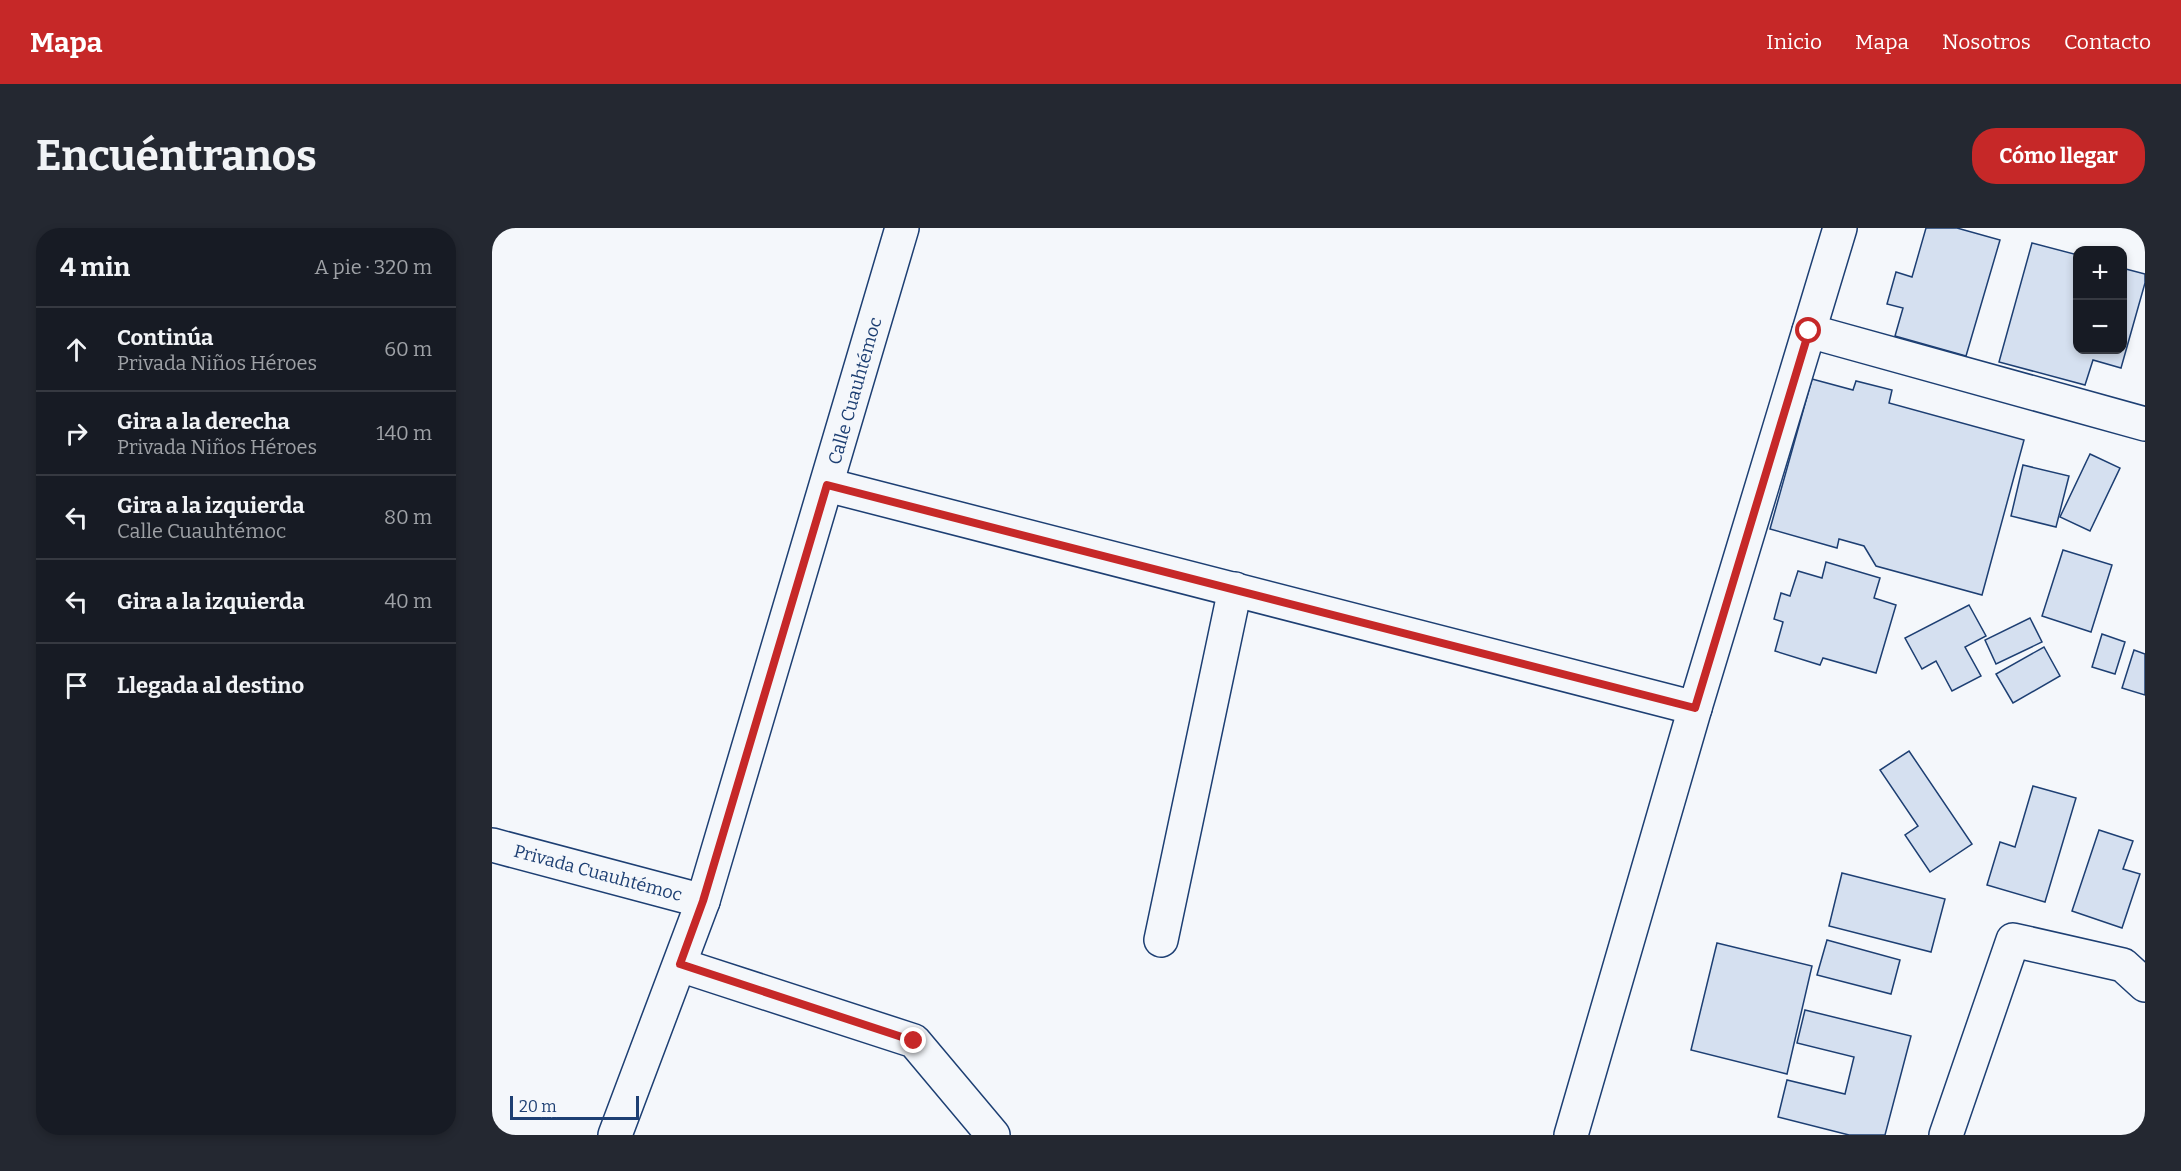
<!DOCTYPE html>
<html lang="es">
<meta charset="utf-8">
<style>
:root{--surface:#171b24;--page:#242831;--text:#f1f3f6;--muted:#9ea1a6;--line:#363941;--accent:#c62828}
body{margin:0;font-family:Bitter,serif;background:var(--page);color:var(--text)}
.controls{position:absolute;right:18px;top:18px;display:grid;overflow:hidden;border-radius:12px;box-shadow:0 3px 9px #0003}
.controls button{width:54px;height:54px;display:grid;place-items:center;padding:0;border:0;border-bottom:2px solid var(--line);background:var(--surface);color:var(--text);font:30px sans-serif}
.scale{position:absolute;left:18px;bottom:15px;width:129px;box-sizing:border-box;padding-left:6px;border:3px solid #1d3f73;border-top:0;font-size:16px;line-height:21px;white-space:nowrap;color:#1d3f73;-webkit-text-stroke:4px #f4f7fb;paint-order:stroke}
.stop{position:absolute;width:18px;height:18px;margin:-14px;border:4px solid #c62828;border-radius:50%;background:#fff}
.stop.end{background:#c62828;border-color:#fff;box-shadow:0 2px 6px #0008}
.list{margin:0;padding:0;list-style:none}
h2{display:flex;justify-content:space-between;align-items:center;height:78px;margin:0;padding:0 24px;font-size:26px}
h2 small{font-size:20px;font-weight:400;color:var(--muted)}
.list li{display:grid;grid-template-columns:39px 1fr auto;gap:18px;align-items:center;box-sizing:border-box;height:84px;padding:0 24px;border-top:2px solid var(--line)}
.list b{display:block;font-size:22px;white-space:nowrap}
.list p{margin:0;font-size:20px;white-space:nowrap;color:var(--muted)}
.list em{font-size:20px;font-style:normal;color:var(--muted)}
.icon{flex:none;width:33px;height:33px;fill:none;stroke:currentColor;stroke-width:2;stroke-linecap:round;stroke-linejoin:round}
.map{position:relative;flex:none;width:1653px;height:907px;overflow:hidden;border-radius:24px}
header{display:flex;align-items:center;gap:36px;box-sizing:border-box;height:84px;padding:0 30px;background:var(--accent);color:#fff}
header strong{font-size:28px}
nav{display:flex;gap:33px;margin-inline-start:auto;font-size:21px}
.intro{display:flex;align-items:center;justify-content:space-between;box-sizing:border-box;height:144px;padding:0 36px}
h1{margin:0;font-size:42px}
.button{padding:15px 27px;border-radius:24px;background:var(--accent);color:#fff;font-size:21px;font-weight:700}
main{display:flex;gap:36px;padding:0 36px}
aside{flex:1;background:var(--surface);border-radius:24px;box-shadow:0 3px 9px #0003}
.map>svg:first-child{display:block}
.building{fill:#d5e0f0;stroke:#1d3f73;stroke-width:1.5}
.lines{fill:none;stroke-linecap:round;stroke-linejoin:round}
.minor-casing{stroke:#1d3f73;stroke-width:36}
.tertiary-casing{stroke:#1d3f73;stroke-width:36}
.minor{stroke:#f4f7fb;stroke-width:33}
.tertiary{stroke:#f4f7fb;stroke-width:33}
.route{stroke:#c62828;stroke-width:8}
.labels{text-anchor:middle;stroke-width:4.5;stroke-linejoin:round;paint-order:stroke}
.street-label{font-size:18px;fill:#1d3f73;stroke:#f4f7fb}
</style>
<header>
<strong>Mapa</strong>
<nav><a>Inicio</a><a>Mapa</a><a>Nosotros</a><a>Contacto</a></nav>
</header>
<div class="intro"><h1>Encuéntranos</h1><a class="button">Cómo llegar</a></div>
<main>
<aside>
<h2>4 min<small>A pie · 320 m</small></h2>
<ul class="list">
<li><svg class="icon" aria-label="ahead" viewBox="0 0 24 24"><path d="M12 20V5M6 11l6-6 6 6"/></svg><div><b>Continúa</b><p>Privada Niños Héroes</p></div><em>60 m</em></li>
<li><svg class="icon" aria-label="right" viewBox="0 0 24 24"><path d="M7 20v-9h11M14 6l5 5-5 5"/></svg><div><b>Gira a la derecha</b><p>Privada Niños Héroes</p></div><em>140 m</em></li>
<li><svg class="icon" aria-label="left" viewBox="0 0 24 24"><path d="M17 20v-9H6M10 6l-5 5 5 5"/></svg><div><b>Gira a la izquierda</b><p>Calle Cuauhtémoc</p></div><em>80 m</em></li>
<li><svg class="icon" aria-label="left" viewBox="0 0 24 24"><path d="M17 20v-9H6M10 6l-5 5 5 5"/></svg><div><b>Gira a la izquierda</b></div><em>40 m</em></li>
<li><svg class="icon" aria-label="arrive" viewBox="0 0 24 24"><path d="M6 21V4h12l-3 4 3 4H6"/></svg><div><b>Llegada al destino</b></div></li>
</ul>
</aside>
<div class="map">
<svg width="1653" height="907" viewBox="0 0 1653 907">
<rect width="100%" height="100%" fill="#f4f7fb"/>
<g class="building">
<path d="M1434 0H1465L1508 12 1474 128 1403 108 1411 80 1395 76 1404 44 1420 49Z"/>
<path d="M1540 15 1586 27V122H1630V40L1653 46V55L1629 140 1601 132 1593 157 1507 134Z"/>
<path d="M1320 151 1361 162 1364 153 1400 162 1397 175 1532 212 1490 367 1384 338 1372 318 1347 311 1345 320 1278 301Z"/>
<path d="M1598 226 1628 240 1598 303 1568 289Z"/>
<path d="M1531 237 1577 248 1564 299 1519 288Z"/>
<path d="M1571 322 1620 337 1599 404 1550 388Z"/>
<path d="M1334 334 1388 350 1382 370 1404 377 1384 445 1331 430 1328 437 1283 423 1291 394 1282 391 1289 365 1298 368 1306 343 1330 350Z"/>
<path d="M1477 377 1494 408 1473 419 1489 448 1460 463 1444 433 1430 441 1413 410Z"/>
<path d="M1538 390 1550 414 1504 436 1493 412Z"/>
<path d="M1610 406 1633 414 1623 446 1600 439Z"/>
<path d="M1552 419 1568 448 1521 475 1504 446Z"/>
<path d="M1642 422 1653 426V467L1630 460Z"/>
<path d="M1417 523 1480 616 1438 644 1413 607 1426 598 1388 542Z"/>
<path d="M1541 558 1584 570 1553 674 1495 657 1508 614 1523 619Z"/>
<path d="M1607 602 1641 613 1631 641 1648 646 1630 700 1580 683Z"/>
<path d="M1350 645 1453 671 1439 724 1337 698Z"/>
<path d="M1335 712 1408 732 1399 766 1325 747Z"/>
<path d="M1225 715 1320 738 1295 846 1199 822Z"/>
<path d="M1313 782 1419 808 1393 907H1357L1286 889 1295 852 1353 866 1362 829 1305 815Z"/>
</g>
<g class="lines">
<defs>
<g id="minor">
<path d="M1317 103 1653 196"/>
<path d="M335 257 1203 480 1348 0"/>
<path d="M0 617 211 673"/>
<path d="M669 712 743 361"/>
<path d="M188 737 422 813 501 907"/>
<path d="M1079 907 1203 480"/>
<path d="M1454 907 1521 712 1631 737 1653 757"/>
</g>
<path id="tertiary" d="M123 907 211 673 410 0"/>
</defs>
<use href="#minor" class="minor-casing"/>
<use href="#tertiary" class="tertiary-casing"/>
<use href="#minor" class="minor"/>
<use href="#tertiary" class="tertiary"/>
</g>
<g class="lines">
<path class="route" d="M422 813 188 736 211 673 335 257 1203 480 1317 103"/>
</g>
<g class="labels">
<g class="street-label">
<text transform="translate(363 163) rotate(-74)" y="6">Calle Cuauhtémoc</text>
<text transform="translate(106 645) rotate(15)" y="6">Privada Cuauhtémoc</text>
</g>
</g>
</svg>
<div class="controls">
<button>+</button>
<button>−</button>
</div>
<div class="scale">20 m</div>
<div class="stop" style="left:1317px;top:103px"></div>
<div class="stop end" style="left:422px;top:813px"></div>
</div>
</main>
